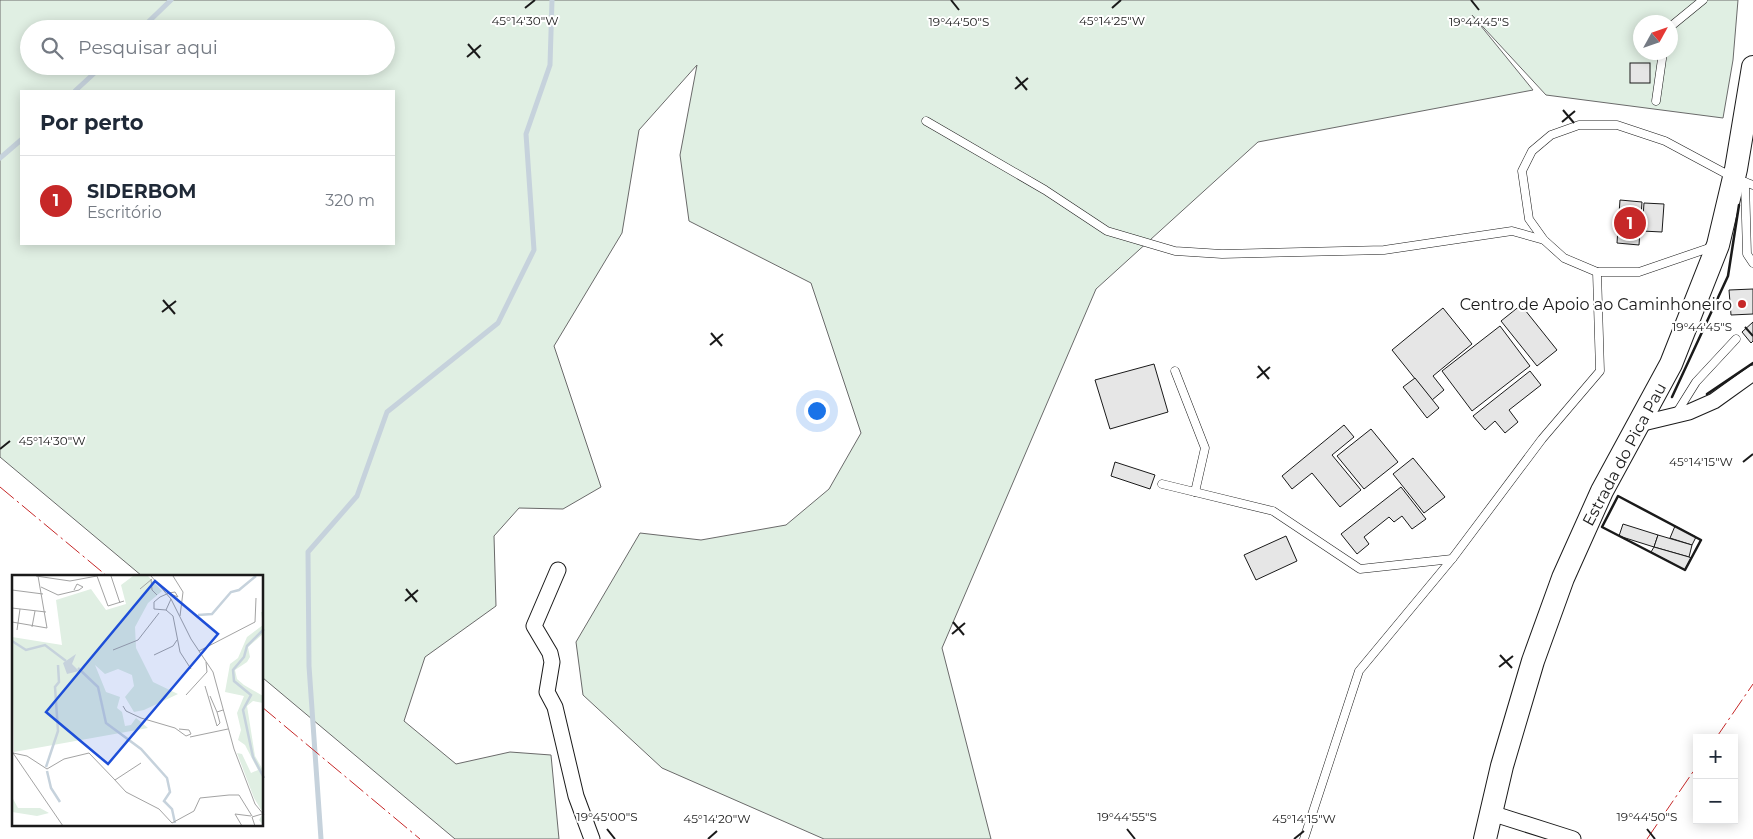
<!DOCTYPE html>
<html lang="pt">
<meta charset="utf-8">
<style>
:root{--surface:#fff;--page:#f2f2f3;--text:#1f2937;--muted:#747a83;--line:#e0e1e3;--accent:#c62828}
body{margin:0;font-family:Montserrat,sans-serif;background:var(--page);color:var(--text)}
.controls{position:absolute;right:15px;bottom:15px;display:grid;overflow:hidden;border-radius:0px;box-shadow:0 2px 12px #0003}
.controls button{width:45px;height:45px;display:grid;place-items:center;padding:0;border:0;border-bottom:1px solid var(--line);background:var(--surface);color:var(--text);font:25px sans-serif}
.compass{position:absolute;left:1633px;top:15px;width:45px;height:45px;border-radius:50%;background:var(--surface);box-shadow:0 2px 12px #0003;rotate:50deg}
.you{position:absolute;left:816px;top:410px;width:18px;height:18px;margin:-12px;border:4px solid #fff;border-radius:50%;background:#1a73e8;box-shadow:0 0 0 8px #1a73e833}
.badge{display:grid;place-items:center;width:32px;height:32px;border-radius:50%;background:var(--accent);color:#fff;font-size:16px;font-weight:700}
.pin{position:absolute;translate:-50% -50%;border:2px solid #fff;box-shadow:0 1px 5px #0006}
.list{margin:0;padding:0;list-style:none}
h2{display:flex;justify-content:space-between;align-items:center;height:65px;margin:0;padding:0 20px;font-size:21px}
h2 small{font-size:16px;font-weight:400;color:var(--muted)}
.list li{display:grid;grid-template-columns:32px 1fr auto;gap:15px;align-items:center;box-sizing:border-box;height:90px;padding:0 20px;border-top:1px solid var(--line)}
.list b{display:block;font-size:19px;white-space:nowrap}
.list p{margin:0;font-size:16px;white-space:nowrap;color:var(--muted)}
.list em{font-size:16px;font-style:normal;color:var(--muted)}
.icon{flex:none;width:28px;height:28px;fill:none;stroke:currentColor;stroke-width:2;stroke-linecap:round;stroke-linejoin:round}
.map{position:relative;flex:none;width:1753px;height:839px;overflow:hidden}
.search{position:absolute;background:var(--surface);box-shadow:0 2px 12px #0003;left:20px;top:20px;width:375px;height:55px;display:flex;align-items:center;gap:12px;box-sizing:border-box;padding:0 18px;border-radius:28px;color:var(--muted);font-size:19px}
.panel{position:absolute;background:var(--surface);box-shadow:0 2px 12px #0003;left:20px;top:90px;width:375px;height:155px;border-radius:0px}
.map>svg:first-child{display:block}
.green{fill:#e0efe3;stroke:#6a6a6a;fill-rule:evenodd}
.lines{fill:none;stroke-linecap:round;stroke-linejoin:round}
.stream{stroke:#c6d2dc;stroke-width:5}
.building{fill:#e6e6e6;stroke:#1a1a1a}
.service-casing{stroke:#1a1a1a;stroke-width:9}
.minor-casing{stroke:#1a1a1a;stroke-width:17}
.secondary-casing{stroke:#1a1a1a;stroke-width:24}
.service{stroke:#fff;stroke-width:8}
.minor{stroke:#fff;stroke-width:15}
.secondary{stroke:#fff;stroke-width:22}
.wall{stroke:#1a1a1a;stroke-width:2.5}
.power{stroke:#c62828;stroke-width:1;stroke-dasharray:18 4 2.5 4;stroke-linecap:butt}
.ticks{fill:none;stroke:#1a1a1a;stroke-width:2}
.poi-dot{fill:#c62828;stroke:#fff;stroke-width:2}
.labels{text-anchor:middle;stroke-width:4;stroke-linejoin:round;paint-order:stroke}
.poi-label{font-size:16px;fill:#1a1a1a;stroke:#fff;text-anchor:end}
.street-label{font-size:16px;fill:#1a1a1a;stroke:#fff}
.inset-river{fill:none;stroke:#c6d2dc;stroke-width:2.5}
.inset-road{fill:none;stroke:#a3a3a3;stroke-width:1}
.view{fill:#1d4ed8;fill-opacity:0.15;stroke:#1d4ed8;stroke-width:2.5}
.inset-edge{fill:none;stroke:#1a1a1a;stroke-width:2.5}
.ticks-label{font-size:12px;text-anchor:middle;fill:#1a1a1a;stroke:#fff;stroke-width:4;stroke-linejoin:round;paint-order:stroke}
</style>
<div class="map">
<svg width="1753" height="839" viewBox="0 0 1753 839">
<rect width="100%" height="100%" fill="#fff"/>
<path class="green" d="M0 0H1738L1733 60 1723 118 1546 95 1472 15 1533 90 1258 142 1096 289 942 648 991 839H824L662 768 583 695 576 642 640 533 701 540 786 525 829 489 861 433 811 283 689 221 680 155 697 65 639 130 622 233 554 346 601 487 563 509 519 508 494 536 496 606 425 657 404 721 456 764 510 752 551 755 559 839H455L263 678 262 576H142L0 457ZM1640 22H1670V52H1640ZM29 29H386V66H29ZM21 91H394V244H21Z"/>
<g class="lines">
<g class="stream">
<path d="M141 29 171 0"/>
<path d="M75 91 102 66"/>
<path d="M0 158 21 140"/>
<path d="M321 839 309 666 308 552 357 496 387 412 498 323 534 250 526 134 550 65 552 0"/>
</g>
</g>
<g class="building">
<rect x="1630" y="63" width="20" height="20"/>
<path d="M1620 200 1642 202 1639 245 1617 243Z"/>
<path d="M1644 203 1664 204 1662 232 1642 231Z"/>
<path d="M1753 289V314L1731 315 1729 290Z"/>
<path d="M1521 305 1557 350 1537 366 1501 321Z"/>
<path d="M1443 308 1472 344 1433 376 1444 390 1432 400 1392 350Z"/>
<path d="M1753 322V341L1751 343 1742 332Z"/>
<path d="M1500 326 1530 366 1472 411 1442 371Z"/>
<path d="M1154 364 1168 412 1110 429 1095 380Z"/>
<path d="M1530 371 1541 385 1509 410 1518 422 1505 433 1495 421 1485 430 1473 416Z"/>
<path d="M1415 378 1439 408 1427 418 1403 387Z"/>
<path d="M1344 425 1354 437 1332 455 1361 490 1340 507 1312 473 1292 489 1282 476Z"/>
<path d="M1371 429 1398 462 1364 489 1337 456Z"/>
<path d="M1413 458 1445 497 1424 513 1393 474Z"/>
<path d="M1115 462 1155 475 1150 489 1111 476Z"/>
<path d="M1401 487 1426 519 1412 529 1402 516 1394 522 1389 517 1364 537 1369 544 1357 554 1341 534Z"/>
<path d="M1623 524 1658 535 1654 547 1619 536Z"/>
<path d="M1675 526 1696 537 1692 545 1670 538Z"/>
<path d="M1658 535 1692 545 1689 557 1654 547Z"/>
<path d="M1286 536 1297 561 1256 580 1244 555Z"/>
<path d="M1654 547 1689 557 1691 558 1685 570 1651 552Z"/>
</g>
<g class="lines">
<defs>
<g id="service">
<path d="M1670 27 1703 0"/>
<path d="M1656 101 1663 52"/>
<path d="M926 121 1045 190 1107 231 1175 251 1222 254 1384 250 1512 231 1544 240"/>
<path d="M1745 182 1747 254 1753 263"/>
<path d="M1712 247 1639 272H1597L1564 258 1544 240 1529 219 1522 171 1532 151 1551 135 1579 125H1617L1665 141 1734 178 1753 185"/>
<path d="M1175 371 1205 448 1195 492"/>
<path d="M1676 414 1696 382 1736 339"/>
<path d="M1162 484 1273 511 1360 569 1452 559"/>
<path d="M1304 839 1359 671 1452 559 1542 439 1600 371 1597 272"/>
</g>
<g id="minor">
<path d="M1639 424 1689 412 1714 401 1753 373"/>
<path d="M558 570 534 626 550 653 552 662 547 692 555 707 576 796 592 839"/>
<path d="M1491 813 1573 839"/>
</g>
<path id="secondary" d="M1485 839 1502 766 1533 661 1563 578 1602 491 1671 364 1718 245 1736 169 1753 67"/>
</defs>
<use href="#service" class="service-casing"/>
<use href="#minor" class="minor-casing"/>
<use href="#secondary" class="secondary-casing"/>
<use href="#service" class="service"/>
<use href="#minor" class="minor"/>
<use href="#secondary" class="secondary"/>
<g class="wall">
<path d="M1707 394 1753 363"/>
<path d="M1672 397 1728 276 1739 205"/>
<path d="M1618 496 1701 540 1685 570 1602 527Z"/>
</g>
<g class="power">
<path d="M0 487 107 576"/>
<path d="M262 707 420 839"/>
<path d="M1716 738 1753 684"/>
<path d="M1647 839 1697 766"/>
</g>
</g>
<path class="ticks" d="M951 0 959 10M1471 0 1479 10M525 8 535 0M1112 8 1121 0M468 44 480 58M467 57 481 45M1016 77 1027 90M1015 89 1028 78M1563 110 1574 123M1562 122 1575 111M163 300 175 314M162 312 176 301M1745 327 1753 336M711 333 722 346M710 345 723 334M1258 366 1269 379M1257 378 1270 367M0 449 10 441M1743 462 1753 454M406 589 417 602M405 601 418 590M953 622 964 635M952 634 965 623M1500 655 1512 668M1499 667 1513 656M607 829 615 839M1127 829 1135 839M1647 829 1655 839M708 839 717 831M1294 839 1304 831"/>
<circle class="poi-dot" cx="1742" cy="304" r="5"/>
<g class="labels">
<g class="poi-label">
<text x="1732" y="310">Centro de Apoio ao Caminhoneiro</text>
</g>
<g class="street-label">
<text transform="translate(1624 454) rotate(-62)" y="6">Estrada do Pica Pau</text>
</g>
</g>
<g transform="translate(12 575)">
<rect width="251" height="251" fill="#fff"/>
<path d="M121 1H136L150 16 136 28 123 52 124 73 141 107 166 119 132 135 122 137 113 122 122 111 120 100 106 94 93 99 83 90 94 117 108 122 105 133 110 137 113 151 119 150 124 143 136 153 2 177 0 62 50 70 44 25 79 14 94 35 114 29 109 10ZM249 37H251V59L236 72 238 82 235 87 223 95 225 104 232 110 251 121V128L241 126 235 131 243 181 251 195V250L247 245 251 238 242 223 225 178 230 179 239 198 246 195 233 170 226 165 229 155 225 138 232 121 213 117 218 89 226 83 235 62 251 50ZM0 222 6 233H28L37 238 25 241 0 237Z" fill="#e0efe3"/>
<path d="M64 79 60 89 67 96 55 99 51 88Z" fill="#c6d2dc"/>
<path class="inset-river" d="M186 40 200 39 219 17 227 15 244 1M252 54 235 71 232 82 221 95 222 106 239 120 231 135 241 182 252 203M0 66 14 75 33 70 54 86M66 93 86 112 94 148 129 174 155 203 158 217 152 226 160 234 163 248M34 192 46 156 43 112 47 107 46 90M35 196 39 213 48 227"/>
<path class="inset-road" d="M24 1 58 6 85 1M85 1 96 31 112 26M99 1 108 28M139 1 159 24 179 64 201 97 222 174 243 229 252 240M161 1 171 17 168 41M139 4 140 15 145 20M29 12 46 20 67 15 71 12 65 9 62 15M128 14 140 4M0 15 31 19M156 18 166 22 163 17 157 18 148 22 142 27V34L154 35 159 24M0 33 34 37M154 35 161 41 168 77 179 94M0 47 35 53 26 1M20 52 23 36M5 55 8 34M101 75 126 65 147 38M187 76 243 47 244 23M142 80 161 71 165 65M193 111 205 151 208 148 205 137 211 135M174 120 195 97 194 87M198 121 205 137M111 131 114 136 129 143 163 153 174 161 179 159 177 155 167 154M178 162 216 154M1 178 15 181 35 194 52 184 77 178 103 205 129 188M1 178 51 251M102 204 114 217 147 234 160 248 182 236 188 223 217 220H227L240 241M230 251 223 239 239 241M243 251 240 242 250 239"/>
<path class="view" d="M143 6 206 59 96 189 34 137Z"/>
<rect width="251" height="251" class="inset-edge"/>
</g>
<g class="ticks-label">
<text x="525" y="25">45°14'30"W</text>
<text x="1112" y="25">45°14'25"W</text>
<text x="959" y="26">19°44'50"S</text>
<text x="1479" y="26">19°44'45"S</text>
<text x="1702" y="331">19°44'45"S</text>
<text x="52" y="445">45°14'30"W</text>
<text x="1701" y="466">45°14'15"W</text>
<text x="607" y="821">19°45'00"S</text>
<text x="1127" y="821">19°44'55"S</text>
<text x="1647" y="821">19°44'50"S</text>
<text x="717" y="823">45°14'20"W</text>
<text x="1304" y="823">45°14'15"W</text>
</g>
</svg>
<div class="controls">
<button>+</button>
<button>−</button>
</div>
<svg class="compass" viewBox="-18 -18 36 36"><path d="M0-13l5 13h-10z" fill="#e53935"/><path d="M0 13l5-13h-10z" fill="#747a83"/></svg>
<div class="you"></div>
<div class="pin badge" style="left:1630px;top:223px">1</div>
<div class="search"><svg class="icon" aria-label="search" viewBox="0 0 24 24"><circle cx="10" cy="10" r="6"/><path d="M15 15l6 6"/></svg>Pesquisar aqui</div>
<section class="panel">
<h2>Por perto<small></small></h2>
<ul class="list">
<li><span class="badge">1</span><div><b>SIDERBOM</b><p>Escritório</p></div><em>320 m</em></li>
</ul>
</section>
</div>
